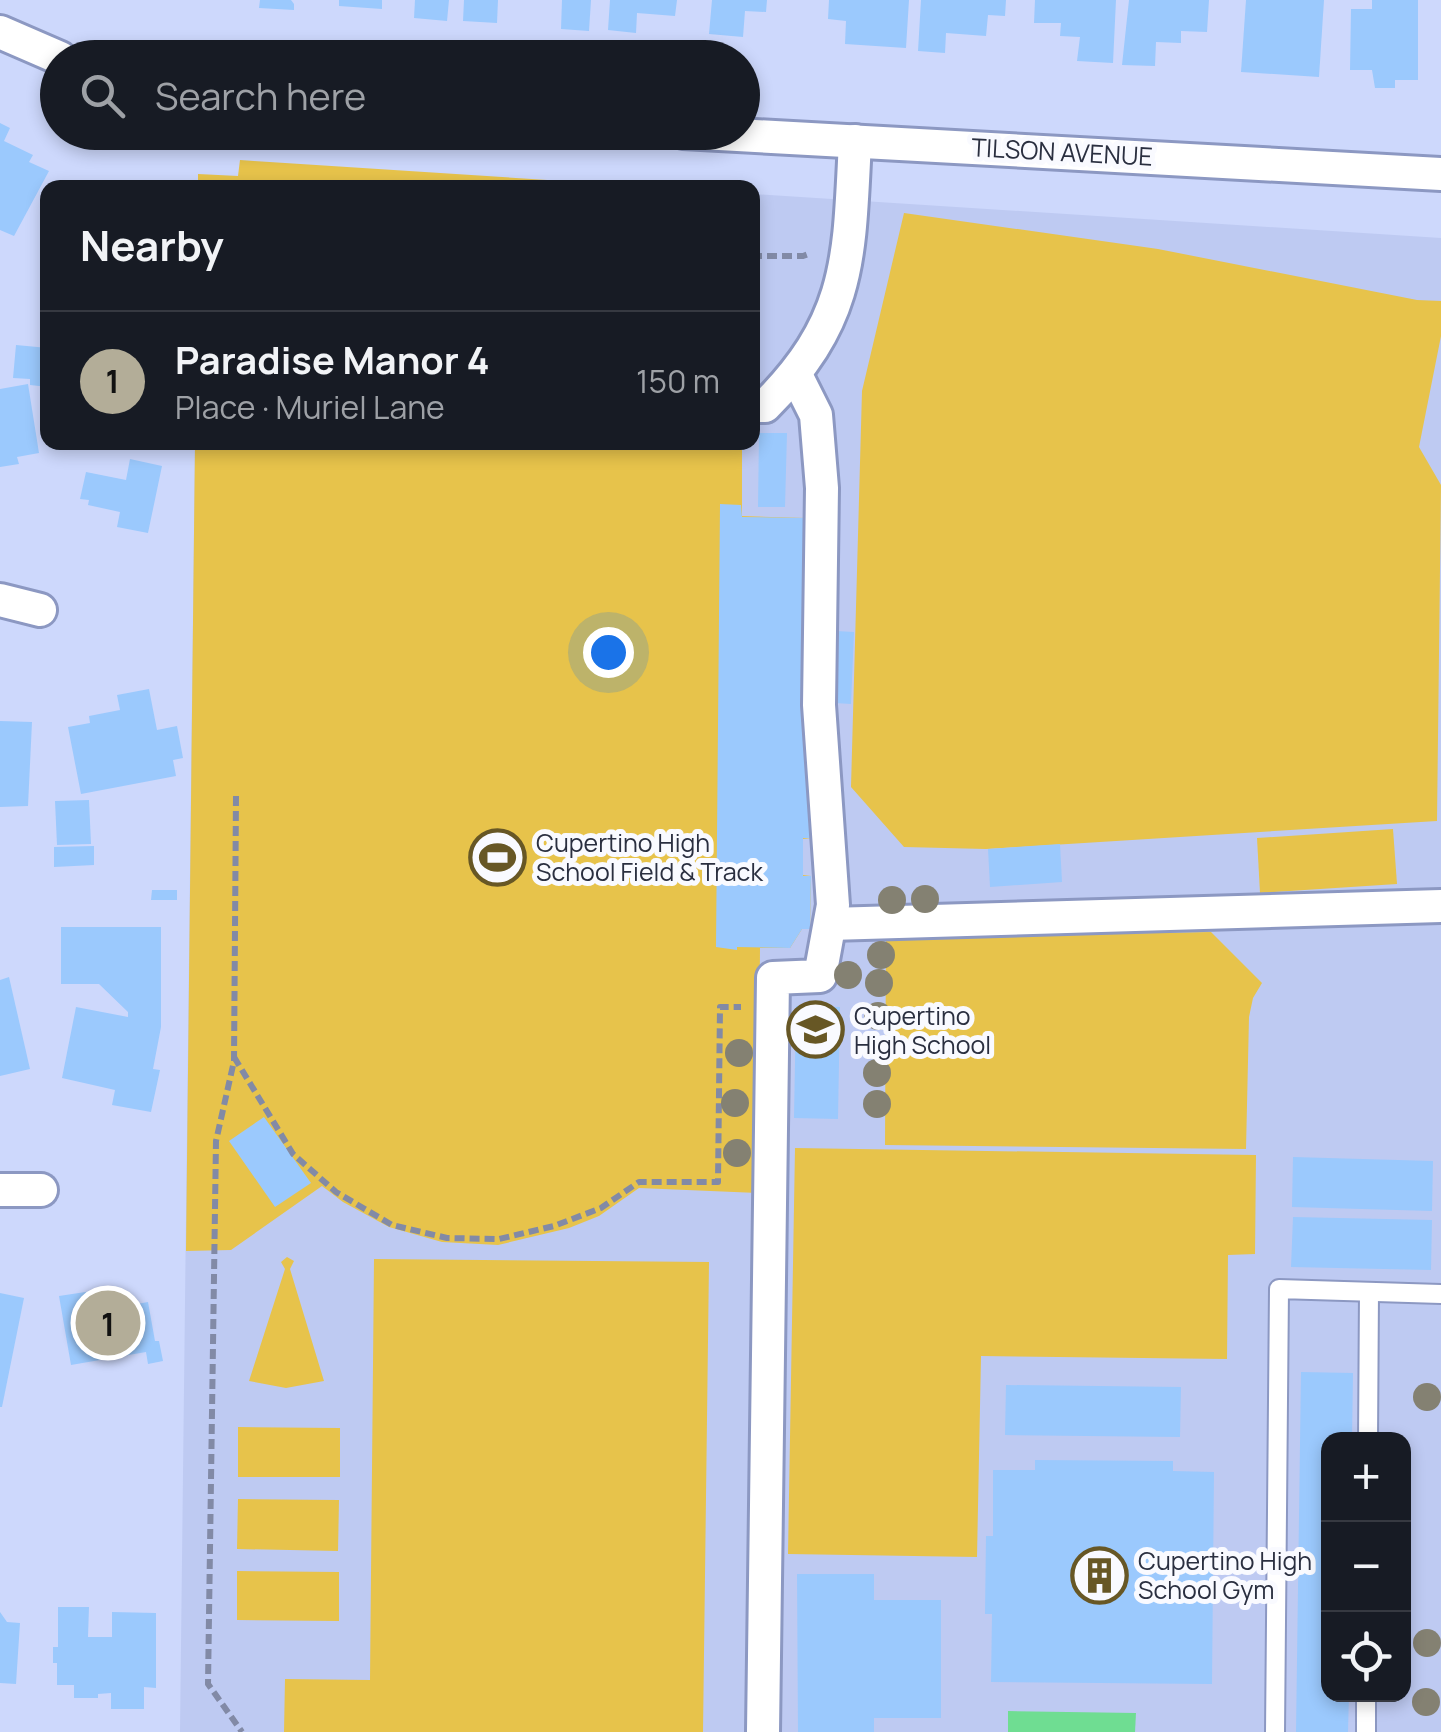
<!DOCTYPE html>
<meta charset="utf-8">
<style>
:root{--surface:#171b24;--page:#242831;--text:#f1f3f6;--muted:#9ea1a6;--line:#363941;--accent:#b3ad98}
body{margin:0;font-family:Manrope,sans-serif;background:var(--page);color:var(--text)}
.controls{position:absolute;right:30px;bottom:30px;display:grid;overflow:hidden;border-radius:20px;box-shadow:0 5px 15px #0003}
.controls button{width:90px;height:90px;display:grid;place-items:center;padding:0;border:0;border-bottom:2px solid var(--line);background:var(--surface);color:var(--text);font:50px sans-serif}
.you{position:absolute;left:608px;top:652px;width:35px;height:35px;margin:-25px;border:8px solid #fff;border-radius:50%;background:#1a73e8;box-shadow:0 0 0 15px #1a73e833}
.badge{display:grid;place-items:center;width:65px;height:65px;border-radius:50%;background:var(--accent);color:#111;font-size:32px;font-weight:700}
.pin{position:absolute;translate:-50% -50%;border:5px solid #fff;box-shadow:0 2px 10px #0006}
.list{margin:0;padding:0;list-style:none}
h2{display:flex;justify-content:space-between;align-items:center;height:130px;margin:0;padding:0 40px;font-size:42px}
h2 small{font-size:32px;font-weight:400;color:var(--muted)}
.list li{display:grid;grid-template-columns:65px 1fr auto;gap:30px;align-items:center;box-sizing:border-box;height:140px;padding:0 40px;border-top:2px solid var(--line)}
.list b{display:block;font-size:38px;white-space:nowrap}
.list p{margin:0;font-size:32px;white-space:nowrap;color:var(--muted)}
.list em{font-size:32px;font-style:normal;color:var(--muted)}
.icon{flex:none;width:55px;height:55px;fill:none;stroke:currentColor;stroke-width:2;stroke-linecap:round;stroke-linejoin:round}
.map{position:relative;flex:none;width:1441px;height:1732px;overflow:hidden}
.search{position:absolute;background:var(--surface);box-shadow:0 5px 15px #0003;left:40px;top:40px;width:720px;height:110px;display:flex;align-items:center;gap:25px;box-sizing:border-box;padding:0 35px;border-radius:55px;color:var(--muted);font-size:38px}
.panel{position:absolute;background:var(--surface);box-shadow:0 5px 15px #0003;left:40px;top:180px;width:720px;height:270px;border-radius:20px}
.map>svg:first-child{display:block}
.built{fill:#becaf2;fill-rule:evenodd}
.green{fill:#e7c34b}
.water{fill:#6fdd92}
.building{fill:#9bc9fd}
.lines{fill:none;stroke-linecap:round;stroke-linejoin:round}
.lane-casing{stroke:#8c98c2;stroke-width:22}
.street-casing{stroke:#8c98c2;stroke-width:38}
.path{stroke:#828aa6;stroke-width:6;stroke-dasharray:10 5;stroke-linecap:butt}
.lane{stroke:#fff;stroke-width:18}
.street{stroke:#fff;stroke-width:32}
.tree{fill:#848172}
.labels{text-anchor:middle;stroke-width:10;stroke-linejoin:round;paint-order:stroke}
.street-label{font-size:25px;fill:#2a2f40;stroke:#f9faff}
.poi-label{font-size:25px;fill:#2a2f40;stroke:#f9faff;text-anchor:start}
</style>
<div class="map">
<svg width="1441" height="1732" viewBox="0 0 1441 1732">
<rect width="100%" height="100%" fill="#cdd8fc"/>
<path class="built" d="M753 194 1441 238V1732H180L195 443 752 442ZM1328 1440H1404V1694H1328Z"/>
<g class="green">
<path d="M240 160 254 161 657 187H198V174L238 176Z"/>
<path d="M904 213 1158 249 1417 300 1441 301V336L1419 447 1441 485 1437 821 986 849 904 847 851 787 862 391Z"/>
<path d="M195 443H742V516L806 518 812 838 803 839V875L811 876 810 929H802L790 948H760L758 1193 639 1188 599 1216 569 1228 498 1245 442 1242 389 1227 343 1202 322 1186 231 1250 186 1251Z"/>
<path d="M1393 829 1397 884 1260 893 1257 838Z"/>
<path d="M1211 932 1262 983 1253 998 1249 1017 1246 1149 885 1145 886 938Z"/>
<path d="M795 1148 1256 1155 1255 1254 1228 1255 1227 1359 981 1356 977 1557 788 1554Z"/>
<path d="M287 1257 294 1261 290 1269 324 1381 286 1388 249 1381 285 1269 281 1262Z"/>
<path d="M374 1259 709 1262 703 1732H284L285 1679 370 1680Z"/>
<path d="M238 1427 340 1428V1477H238Z"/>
<path d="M238 1499 339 1500 338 1551 237 1549Z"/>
<path d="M237 1571 339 1572V1621L237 1620Z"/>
</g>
<path class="water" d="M1008 1711 1136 1713 1135 1732H1008Z"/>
<g class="building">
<path d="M260 0H291L294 4V10L259 8Z"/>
<path d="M339 0H382V9L339 6Z"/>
<path d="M415 0H449L447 21 414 18Z"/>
<path d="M464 0H498L497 23 463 21Z"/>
<path d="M562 0H591L589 31 561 29Z"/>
<path d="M610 0H677L675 16 637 13 636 33 608 30Z"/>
<path d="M712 0H767L766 12 745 11 743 37 709 34Z"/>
<path d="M829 0H909L906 48 845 44 846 21 828 19Z"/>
<path d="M921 0H1006L1005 16 988 15 986 36 946 33 945 53 918 51Z"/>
<path d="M1035 0H1116L1113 63 1077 61 1080 37 1060 36 1061 23H1034Z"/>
<path d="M1129 0H1209L1207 32 1181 31V43L1156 42 1155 66 1122 65Z"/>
<path d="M1246 0H1324L1319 77 1241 72Z"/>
<path d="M1372 0H1418V80H1395V88H1375L1372 70H1350L1351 9H1372Z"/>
<path d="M0 123 10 128 4 141 33 155 29 162 49 171 14 236 0 230Z"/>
<path d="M16 345 48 348V387L30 385V379L13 378Z"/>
<path d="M28 384 39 453 17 457 19 464 0 467V389Z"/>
<path d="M759 433H787L785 507H758Z"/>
<path d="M130 459 162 466 148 533 117 527 120 512 88 505 89 500 80 499 86 472 126 480Z"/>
<path d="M720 504 741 505 742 517 806 518 812 838H803V876H811L810 929H802L790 948 737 947V950L716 947Z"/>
<path d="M836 631 854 632 851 704 835 703Z"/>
<path d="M149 689 157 730 177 726 183 758 173 760 176 776 81 794 68 727 90 723 89 716 120 710 117 695Z"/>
<path d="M0 721 32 722 28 806 0 807Z"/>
<path d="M89 800 91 844 57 845 55 801Z"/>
<path d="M1060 844 1062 882 990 887 988 849Z"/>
<path d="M94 846V865L54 867V847Z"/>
<path d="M152 890H177V900H151Z"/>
<path d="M61 927H161V1027L153 1069 160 1070 151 1112 112 1105 115 1090 62 1078 76 1007 128 1017V1012L99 984H61Z"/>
<path d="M9 977 30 1069 0 1076V980Z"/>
<path d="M796 1006 840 1007 838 1119 794 1118Z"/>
<path d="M264 1117 311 1183 275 1207 229 1141Z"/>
<path d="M1293 1157 1433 1161 1432 1211 1292 1207Z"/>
<path d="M1293 1217 1432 1220 1431 1270 1291 1267Z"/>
<path d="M92 1291 94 1304 125 1299 126 1306 148 1302 155 1341H159L163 1361 148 1364 146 1352 71 1365 59 1296Z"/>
<path d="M0 1293 24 1298 2 1407H0Z"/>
<path d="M1301 1372 1353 1373 1352 1440H1328V1694H1349L1348 1732H1296Z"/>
<path d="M1006 1385 1181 1387 1180 1437 1005 1435Z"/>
<path d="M1035 1460 1173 1461V1471L1214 1472 1212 1684 991 1682 992 1614H985L986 1536H993V1470H1035Z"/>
<path d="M797 1574H874V1600H941V1718H874V1732H798Z"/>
<path d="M58 1607H89L88 1637H112V1612L156 1613V1688L144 1687V1709H111V1693L98 1694V1698H74V1685H57V1663H53V1647H58Z"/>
<path d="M0 1612 7 1622 20 1623 16 1684 0 1683Z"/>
</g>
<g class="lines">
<defs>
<g id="lane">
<path d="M1368 1440 1369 1292"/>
<path d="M1275 1732 1279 1289 1441 1294"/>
<path d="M1366 1732V1694"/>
</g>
<g id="street">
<path d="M0 32 60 58"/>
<path d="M683 132 1441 174"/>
<path d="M752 406H765C852 319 849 257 855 141"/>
<path d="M0 600 40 610"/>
<path d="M830 924 1441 906"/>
<path d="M0 1190H41"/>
<path d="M763 1732 773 978 820 976 833 905 819 705 822 488 816 415 796 375"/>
</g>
</defs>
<use href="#lane" class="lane-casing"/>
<use href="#street" class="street-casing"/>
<g class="path">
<path d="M752 256H803L811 253"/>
<path d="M236 796 234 1061 216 1141 208 1684 242 1732"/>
<path d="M234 1057 293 1154 336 1192 392 1225 447 1238 499 1239 554 1226 601 1208 639 1182H718L720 1007H741"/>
</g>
<use href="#lane" class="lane"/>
<use href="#street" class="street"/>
</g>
<g class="tree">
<circle cx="925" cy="899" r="14"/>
<circle cx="892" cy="900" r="14"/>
<circle cx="881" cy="955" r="14"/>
<circle cx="848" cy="975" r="14"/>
<circle cx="879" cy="983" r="14"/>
<circle cx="878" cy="1016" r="14"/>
<circle cx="739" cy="1053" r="14"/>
<circle cx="877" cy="1073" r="14"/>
<circle cx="735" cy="1103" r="14"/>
<circle cx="877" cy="1104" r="14"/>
<circle cx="737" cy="1153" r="14"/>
<circle cx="1427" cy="1397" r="14"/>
<circle cx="1427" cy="1643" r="14"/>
<circle cx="1426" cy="1702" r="14"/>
</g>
<defs>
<symbol id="stadium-ring" viewBox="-11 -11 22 22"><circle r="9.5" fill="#f9faff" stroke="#675725" stroke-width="1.5"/><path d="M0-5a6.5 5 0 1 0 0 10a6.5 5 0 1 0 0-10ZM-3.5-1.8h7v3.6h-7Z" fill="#675725"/></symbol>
<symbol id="school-ring" viewBox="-11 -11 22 22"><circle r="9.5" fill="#f9faff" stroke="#675725" stroke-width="1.5"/><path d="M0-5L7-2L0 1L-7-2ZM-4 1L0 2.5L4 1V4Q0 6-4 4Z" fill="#675725"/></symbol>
<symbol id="building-ring" viewBox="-11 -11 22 22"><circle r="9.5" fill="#f9faff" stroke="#675725" stroke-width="1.5"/><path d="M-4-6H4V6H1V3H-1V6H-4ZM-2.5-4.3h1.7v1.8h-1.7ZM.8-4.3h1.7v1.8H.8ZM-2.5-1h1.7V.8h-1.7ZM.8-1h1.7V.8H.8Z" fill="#675725"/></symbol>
</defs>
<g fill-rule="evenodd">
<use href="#stadium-ring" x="466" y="826" width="63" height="63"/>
<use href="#school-ring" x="784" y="998" width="63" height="63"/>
<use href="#building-ring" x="1068" y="1544" width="63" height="63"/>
</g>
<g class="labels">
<g class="street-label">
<text transform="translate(1062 152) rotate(3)" y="9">TILSON AVENUE</text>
</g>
<g class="poi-label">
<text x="536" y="852">Cupertino High<tspan x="536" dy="29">School Field &amp; Track</tspan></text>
<text x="854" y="1025">Cupertino<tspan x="854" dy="29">High School</tspan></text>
<text x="1138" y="1570">Cupertino High<tspan x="1138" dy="29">School Gym</tspan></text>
</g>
</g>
</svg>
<div class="controls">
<button>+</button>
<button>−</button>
<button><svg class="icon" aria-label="locate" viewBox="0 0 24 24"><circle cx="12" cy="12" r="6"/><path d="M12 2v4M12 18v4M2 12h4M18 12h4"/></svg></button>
</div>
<div class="you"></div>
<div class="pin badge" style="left:108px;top:1323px">1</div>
<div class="search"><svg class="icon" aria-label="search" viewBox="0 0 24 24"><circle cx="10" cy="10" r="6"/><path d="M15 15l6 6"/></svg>Search here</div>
<section class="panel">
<h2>Nearby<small></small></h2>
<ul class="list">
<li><span class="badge">1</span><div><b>Paradise Manor 4</b><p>Place · Muriel Lane</p></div><em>150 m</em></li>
</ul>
</section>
</div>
